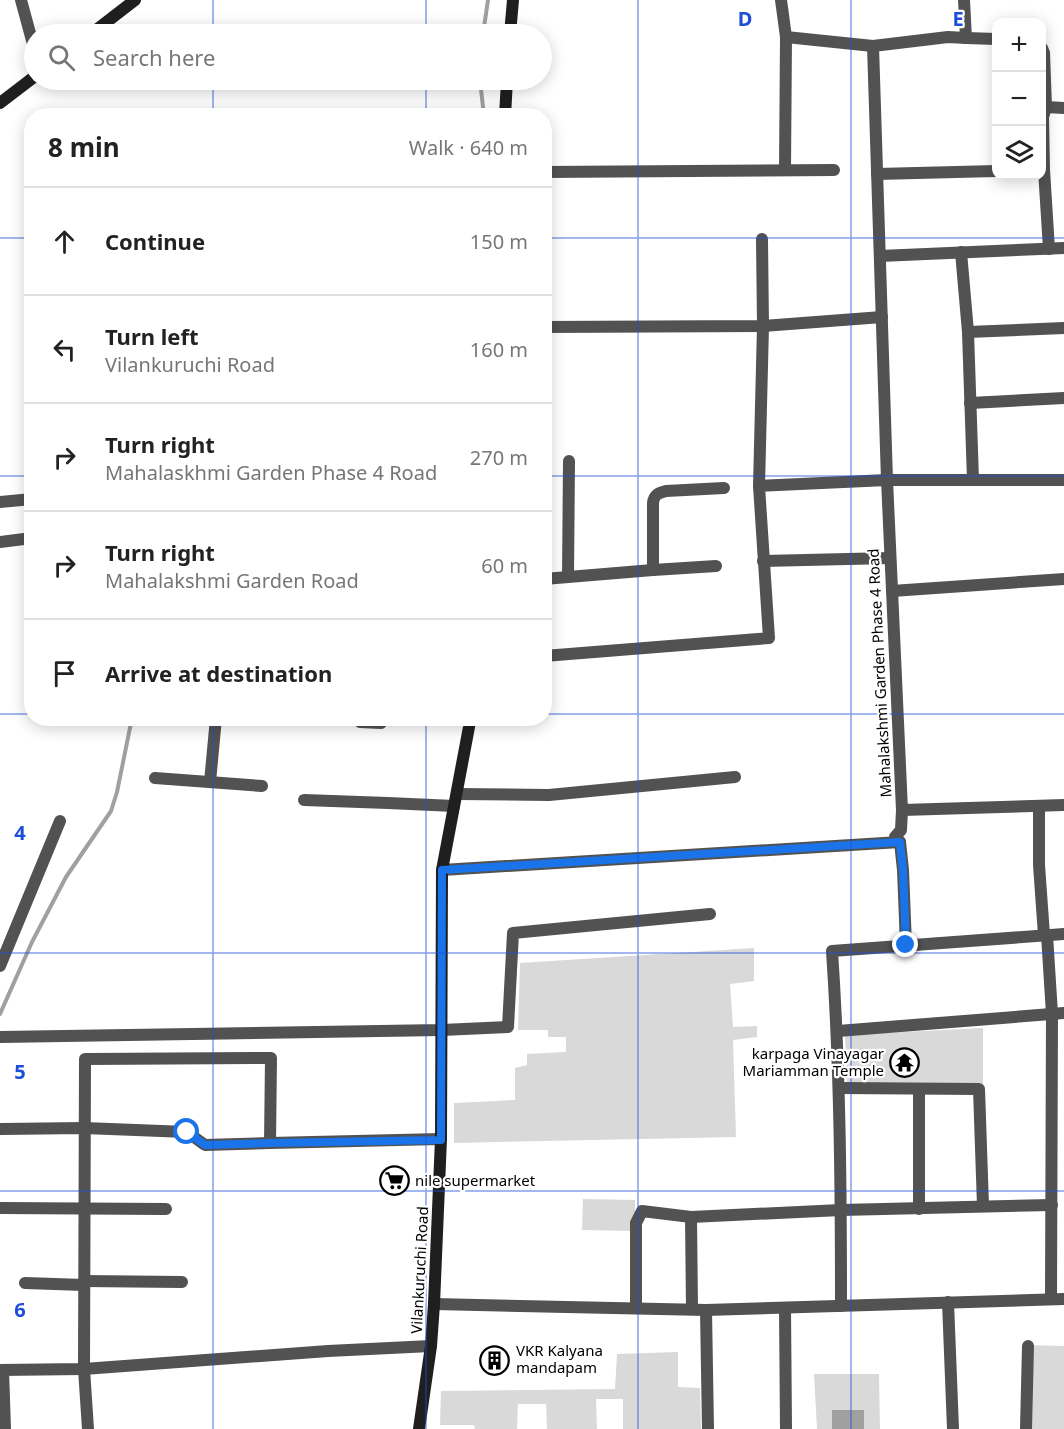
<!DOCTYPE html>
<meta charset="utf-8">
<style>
:root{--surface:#fff;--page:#f2f2f2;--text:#222;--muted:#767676;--line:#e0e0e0}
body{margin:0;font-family:"Noto Sans",sans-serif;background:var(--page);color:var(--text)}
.controls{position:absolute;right:18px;top:18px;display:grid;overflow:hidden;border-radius:12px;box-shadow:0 3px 15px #0003}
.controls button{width:54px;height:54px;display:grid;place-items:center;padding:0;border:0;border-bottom:2px solid var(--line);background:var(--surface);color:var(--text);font:30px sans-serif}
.stop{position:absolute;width:18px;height:18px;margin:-14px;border:4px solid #1a73e8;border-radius:50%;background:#fff}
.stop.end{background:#1a73e8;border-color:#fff;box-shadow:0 2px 6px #0008}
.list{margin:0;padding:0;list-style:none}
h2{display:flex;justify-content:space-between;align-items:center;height:78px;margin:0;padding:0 24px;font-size:26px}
h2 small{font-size:20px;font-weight:400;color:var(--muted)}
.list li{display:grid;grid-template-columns:39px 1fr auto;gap:18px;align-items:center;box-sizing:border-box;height:108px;padding:0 24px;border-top:2px solid var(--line)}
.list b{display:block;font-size:22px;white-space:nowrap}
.list p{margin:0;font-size:20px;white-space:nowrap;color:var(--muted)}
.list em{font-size:20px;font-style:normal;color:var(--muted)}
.icon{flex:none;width:33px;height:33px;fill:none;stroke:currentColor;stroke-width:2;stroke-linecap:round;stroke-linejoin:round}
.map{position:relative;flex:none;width:1064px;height:1429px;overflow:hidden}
.search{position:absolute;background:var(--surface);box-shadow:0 3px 15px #0003;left:24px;top:24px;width:528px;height:66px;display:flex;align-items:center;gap:15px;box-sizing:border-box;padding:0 21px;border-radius:33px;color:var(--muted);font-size:22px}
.panel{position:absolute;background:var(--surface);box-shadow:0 3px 15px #0003;left:24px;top:108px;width:528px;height:618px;border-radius:24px}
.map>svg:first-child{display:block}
.green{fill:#d9d9d9}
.water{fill:#a0a0a0}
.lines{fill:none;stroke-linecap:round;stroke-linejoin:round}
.stream{stroke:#a0a0a0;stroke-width:4}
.street{stroke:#525252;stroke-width:12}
.secondary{stroke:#1f1f1f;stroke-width:12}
.route{stroke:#1a73e8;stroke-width:8}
.grid{fill:none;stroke:#1d4ed8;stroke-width:1.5;stroke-opacity:0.55}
.labels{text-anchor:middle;stroke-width:4.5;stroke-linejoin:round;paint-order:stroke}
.street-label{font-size:15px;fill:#000;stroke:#fff}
.poi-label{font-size:15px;fill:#000;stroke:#fff;text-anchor:start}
.grid-label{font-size:20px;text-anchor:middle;font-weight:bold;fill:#1d4ed8;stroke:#fff;stroke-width:4.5;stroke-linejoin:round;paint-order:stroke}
</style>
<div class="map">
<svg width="1064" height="1429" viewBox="0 0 1064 1429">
<rect width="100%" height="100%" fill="#fff"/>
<g class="green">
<path d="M754 948V981L730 984 733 1027 757 1026V1037L733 1040 736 1137 454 1143V1103L515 1100V1068L527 1065V1054L566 1052V1037H548V1030H518L520 963Z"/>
<path d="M983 1028V1084H847L845 1035Z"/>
<path d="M583 1199 635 1200V1231L582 1230Z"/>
<path d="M1024 1345 1064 1346V1429H1020Z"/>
<path d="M678 1352V1387L700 1388 701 1429H623V1399H596L597 1429H547L546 1404H518L517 1429H475L474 1425H440L441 1391 615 1389 617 1354Z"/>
<path d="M814 1374H879L880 1429H817Z"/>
</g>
<rect class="water" x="832" y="1410" width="32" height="19"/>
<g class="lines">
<g class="stream">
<path d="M483 34 488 0"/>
<path d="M480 80 484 116"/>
<path d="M0 1014 32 942 66 877 111 811 117 792 132 718"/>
</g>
<g class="street">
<path d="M21 0 34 48"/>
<path d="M781 0 786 37 873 46"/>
<path d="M964 0 966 38 948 37 873 46 887 480 902 810 1064 805"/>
<path d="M966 38 996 39"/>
<path d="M1042 48 1044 53 1046 107 1043 117 1044 170 1049 249"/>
<path d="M1046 107 1064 108"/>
<path d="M785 170 786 37"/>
<path d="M544 172 834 170"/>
<path d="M877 174 996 171"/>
<path d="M961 252 968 332 973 480"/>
<path d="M880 256 1064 248"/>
<path d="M544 327 763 326 882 317"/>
<path d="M968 332 1064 328"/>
<path d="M970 403 1064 398"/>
<path d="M759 486 763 326 762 239"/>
<path d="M0 502 32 499"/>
<path d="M0 542 32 538"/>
<path d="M763 561 890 558"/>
<path d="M653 570V503C654 494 659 493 666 491L724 488"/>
<path d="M568 577 569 461"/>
<path d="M544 579 653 570 716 566"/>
<path d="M892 591 1064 579"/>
<path d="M544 656 769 638 759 486 887 480H1064"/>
<path d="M360 722 381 723 385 718"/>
<path d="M155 778 262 786"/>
<path d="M210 782 216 718"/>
<path d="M457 794 549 795 735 777"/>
<path d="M304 800 388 803 454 806"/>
<path d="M1039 806V865L1044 935"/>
<path d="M900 842 903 870 906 945"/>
<path d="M442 870 900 842 895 837 901 830 902 810"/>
<path d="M1047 935 1052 1014 1051 1299"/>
<path d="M0 966 60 821"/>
<path d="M838 1031 1064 1013"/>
<path d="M0 1037 442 1030 508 1027 513 933 710 914"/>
<path d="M839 1088 979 1089 983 1206"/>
<path d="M919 1089V1209"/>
<path d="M1 1129 84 1128 187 1132 205 1145 270 1143"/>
<path d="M0 1208 166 1209"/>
<path d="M84 1281 182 1282"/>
<path d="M25 1283 84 1285"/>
<path d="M948 1302 953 1429"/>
<path d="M434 1304 706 1310 1064 1299"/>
<path d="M841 1306C841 1188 840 1069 832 951L1064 934"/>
<path d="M636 1308V1223L642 1211 691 1217"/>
<path d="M785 1308 786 1429"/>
<path d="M692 1309 691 1217 841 1210 1052 1205"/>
<path d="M706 1310 708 1429"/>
<path d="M0 1370 84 1369 328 1351 431 1346"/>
<path d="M3 1370 5 1429"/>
<path d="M88 1429 84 1369 85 1059 271 1058 270 1143 441 1139"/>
<path d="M1026 1429 1028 1346"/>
</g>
<g class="secondary">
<path d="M91 34 135 0"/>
<path d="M510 34 513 0"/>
<path d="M0 103 34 77"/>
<path d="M505 116 507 80"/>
<path d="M419 1429 431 1346 434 1304 441 1139 442 870 469 727 470 718"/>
</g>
</g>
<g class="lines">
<path class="route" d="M187 1132 205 1145 270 1143 441 1140 442 870 900 842 903 870 906 945"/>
</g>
<path class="grid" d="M213 0V34M426 0V34M638 0V1429M851 0V1429M213 80V116M426 80V116M0 238H32M544 238H1064M0 476H32M544 476H1064M0 714H32M544 714H1064M213 718V1429M426 718V1429M0 953H1064M0 1191H1064"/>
<defs>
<symbol id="temple-ring" viewBox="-11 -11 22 22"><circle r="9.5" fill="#fff" stroke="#000" stroke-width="1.5"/><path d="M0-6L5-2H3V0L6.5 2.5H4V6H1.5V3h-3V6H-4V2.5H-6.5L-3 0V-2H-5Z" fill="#000"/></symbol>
<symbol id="supermarket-ring" viewBox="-11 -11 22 22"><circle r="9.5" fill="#fff" stroke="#000" stroke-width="1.5"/><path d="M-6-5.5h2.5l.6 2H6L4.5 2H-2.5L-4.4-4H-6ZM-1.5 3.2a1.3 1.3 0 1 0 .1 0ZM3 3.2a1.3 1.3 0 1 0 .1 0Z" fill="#000"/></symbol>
<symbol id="building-ring" viewBox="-11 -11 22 22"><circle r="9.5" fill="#fff" stroke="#000" stroke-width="1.5"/><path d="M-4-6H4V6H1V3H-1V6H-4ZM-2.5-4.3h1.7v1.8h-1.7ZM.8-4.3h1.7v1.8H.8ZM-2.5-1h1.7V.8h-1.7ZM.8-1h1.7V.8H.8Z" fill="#000"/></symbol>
</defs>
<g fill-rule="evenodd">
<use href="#temple-ring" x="888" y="1046" width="33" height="33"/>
<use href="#supermarket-ring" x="378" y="1164" width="33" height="33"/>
<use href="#building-ring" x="478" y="1344" width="33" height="33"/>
</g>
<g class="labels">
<g class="street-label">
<text transform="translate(880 673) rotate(-93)" y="5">Mahalakshmi Garden Phase 4 Road</text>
<text transform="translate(420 1270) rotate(-87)" y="5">Vilankuruchi Road</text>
</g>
<g class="poi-label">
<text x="884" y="1059" text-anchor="end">karpaga Vinayagar<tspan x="884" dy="17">Mariamman Temple</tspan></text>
<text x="415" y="1186">nile supermarket</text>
<text x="516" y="1356">VKR Kalyana<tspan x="516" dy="17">mandapam</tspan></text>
</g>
</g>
<g class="grid-label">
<text x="745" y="26">D</text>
<text x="958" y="26">E</text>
<text x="20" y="840">4</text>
<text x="20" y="1079">5</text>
<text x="20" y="1317">6</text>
</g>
</svg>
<div class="controls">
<button>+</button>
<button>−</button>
<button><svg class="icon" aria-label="layers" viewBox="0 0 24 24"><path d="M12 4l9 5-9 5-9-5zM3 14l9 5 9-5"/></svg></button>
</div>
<div class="stop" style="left:187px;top:1132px"></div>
<div class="stop end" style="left:906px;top:945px"></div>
<div class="search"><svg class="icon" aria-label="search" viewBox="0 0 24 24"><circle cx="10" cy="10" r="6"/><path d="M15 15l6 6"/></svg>Search here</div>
<section class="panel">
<h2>8 min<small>Walk · 640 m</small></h2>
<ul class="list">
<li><svg class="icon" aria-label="ahead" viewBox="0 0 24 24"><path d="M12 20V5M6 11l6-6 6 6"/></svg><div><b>Continue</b></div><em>150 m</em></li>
<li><svg class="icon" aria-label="left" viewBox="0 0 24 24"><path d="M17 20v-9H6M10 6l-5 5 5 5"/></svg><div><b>Turn left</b><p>Vilankuruchi Road</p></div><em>160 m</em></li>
<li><svg class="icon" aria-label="right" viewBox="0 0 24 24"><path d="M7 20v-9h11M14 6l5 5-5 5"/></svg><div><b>Turn right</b><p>Mahalaskhmi Garden Phase 4 Road</p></div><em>270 m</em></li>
<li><svg class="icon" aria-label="right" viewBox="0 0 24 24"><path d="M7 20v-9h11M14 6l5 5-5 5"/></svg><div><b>Turn right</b><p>Mahalakshmi Garden Road</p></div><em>60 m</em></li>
<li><svg class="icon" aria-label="arrive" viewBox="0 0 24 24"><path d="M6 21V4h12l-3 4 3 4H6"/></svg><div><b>Arrive at destination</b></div></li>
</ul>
</section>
</div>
